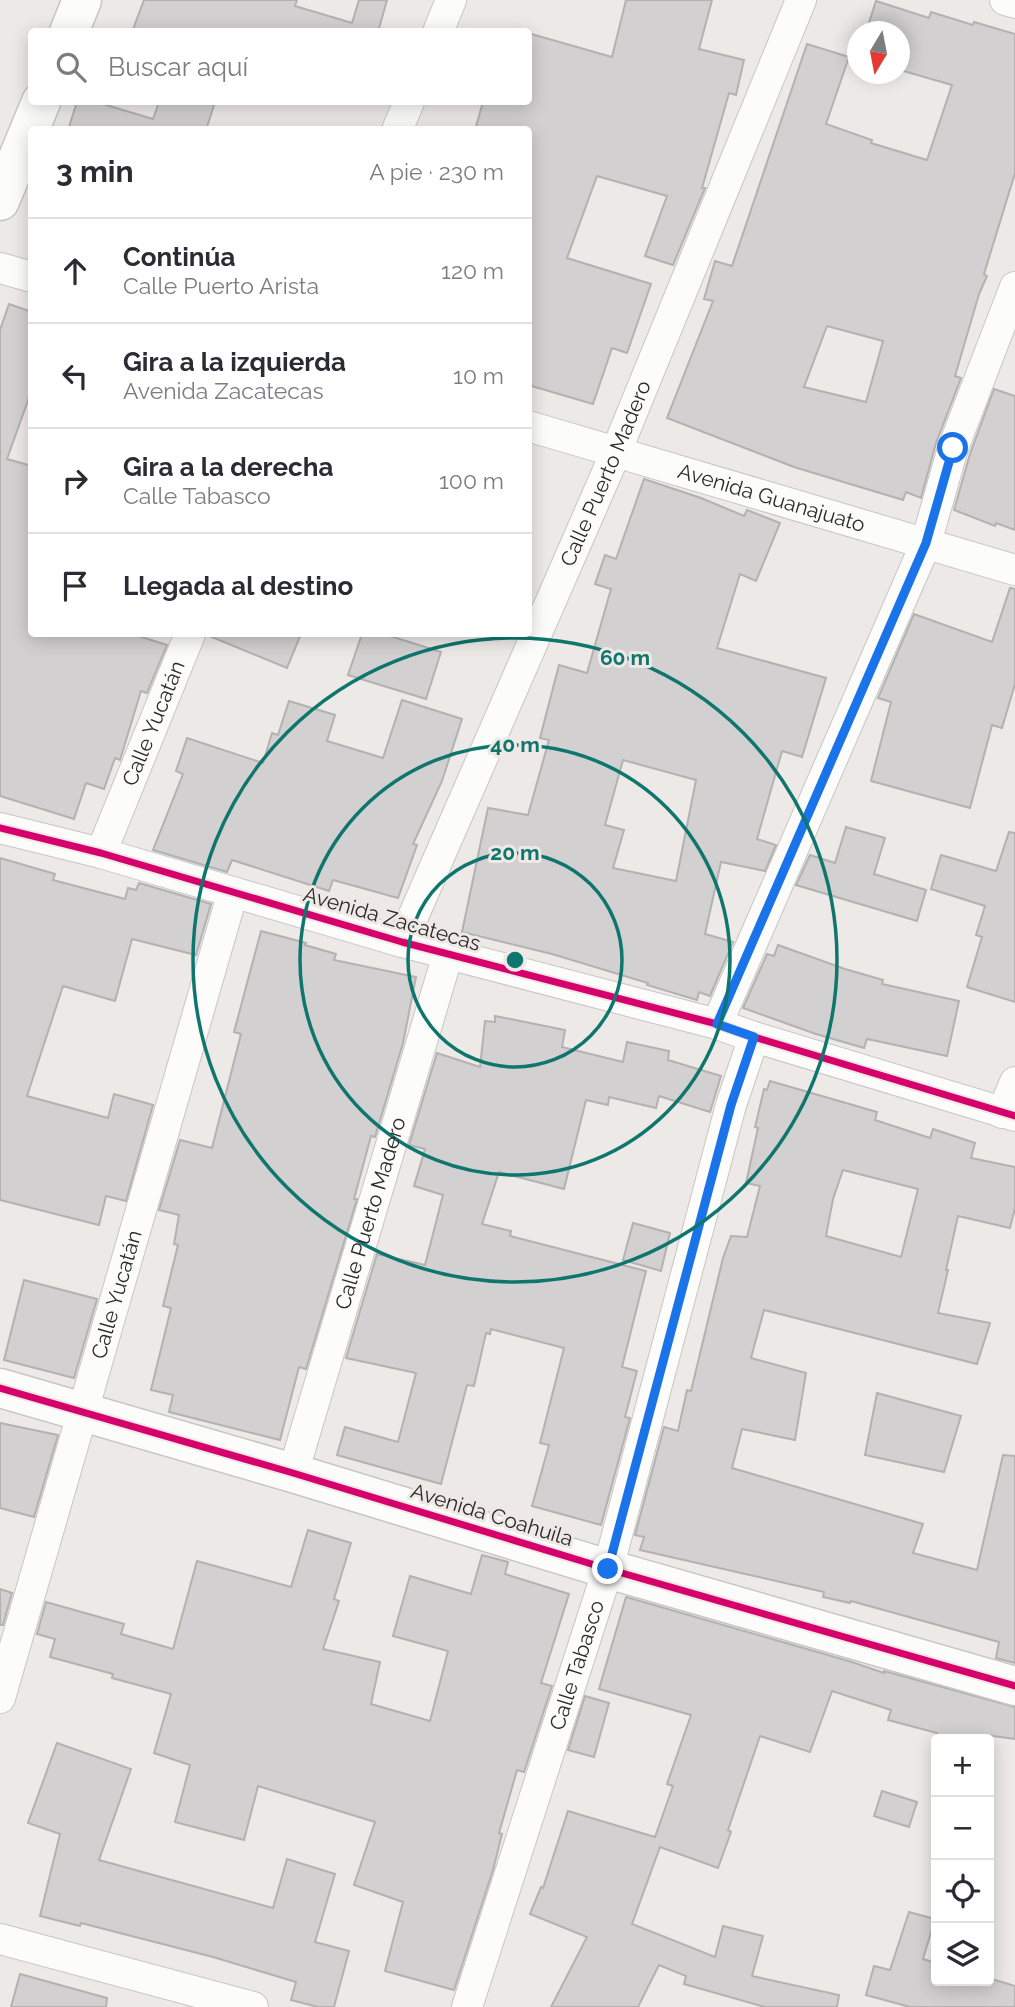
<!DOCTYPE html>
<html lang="es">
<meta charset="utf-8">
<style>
:root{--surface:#fff;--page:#f2f2f3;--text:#2b2b33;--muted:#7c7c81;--line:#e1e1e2}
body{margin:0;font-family:Raleway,sans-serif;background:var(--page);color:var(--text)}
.controls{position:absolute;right:21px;bottom:21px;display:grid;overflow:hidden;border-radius:7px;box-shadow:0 4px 18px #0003}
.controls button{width:63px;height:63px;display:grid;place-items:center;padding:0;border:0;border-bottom:2px solid var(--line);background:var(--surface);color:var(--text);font:35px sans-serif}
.compass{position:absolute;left:847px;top:21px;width:63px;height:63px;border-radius:50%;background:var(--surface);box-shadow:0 4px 18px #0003;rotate:190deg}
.stop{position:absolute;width:21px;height:21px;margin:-16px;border:5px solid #1a73e8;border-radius:50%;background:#fff}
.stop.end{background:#1a73e8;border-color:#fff;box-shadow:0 2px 7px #0008}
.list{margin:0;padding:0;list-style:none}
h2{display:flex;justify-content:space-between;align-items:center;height:91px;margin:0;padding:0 28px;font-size:30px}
h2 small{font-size:23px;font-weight:400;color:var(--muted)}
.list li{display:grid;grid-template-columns:46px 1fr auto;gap:21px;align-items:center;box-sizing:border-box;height:105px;padding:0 28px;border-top:2px solid var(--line)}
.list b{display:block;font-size:26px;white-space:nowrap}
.list p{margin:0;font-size:23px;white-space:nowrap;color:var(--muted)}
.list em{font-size:23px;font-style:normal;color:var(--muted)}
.icon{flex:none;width:38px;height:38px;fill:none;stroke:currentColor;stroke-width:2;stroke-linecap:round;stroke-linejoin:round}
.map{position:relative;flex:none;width:1015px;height:2007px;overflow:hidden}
.search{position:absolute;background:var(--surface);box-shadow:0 4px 18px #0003;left:28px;top:28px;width:504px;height:77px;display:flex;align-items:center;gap:18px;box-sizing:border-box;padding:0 24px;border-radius:7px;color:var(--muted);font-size:26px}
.panel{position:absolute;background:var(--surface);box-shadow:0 4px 18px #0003;left:28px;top:126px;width:504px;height:511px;border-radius:7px}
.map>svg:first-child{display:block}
.building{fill:#d2d0d1;stroke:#b3b1b1;stroke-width:2;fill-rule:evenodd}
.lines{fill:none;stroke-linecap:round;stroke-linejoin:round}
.minor-casing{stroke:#c8c6c4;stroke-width:32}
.tertiary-casing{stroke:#c8c6c4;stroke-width:41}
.secondary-casing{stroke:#c8c6c4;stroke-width:41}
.minor{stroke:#fcfcfb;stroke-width:30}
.tertiary{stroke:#fcfcfb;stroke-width:38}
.secondary{stroke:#fcfcfb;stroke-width:38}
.cycleway-casing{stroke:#eee9e5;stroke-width:11}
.cycleway{stroke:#d6006c;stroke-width:7}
.route{stroke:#1a73e8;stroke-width:9}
.ring{fill:none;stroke:#0f766e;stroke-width:3.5}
.labels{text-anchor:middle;stroke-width:6;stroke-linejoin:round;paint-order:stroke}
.street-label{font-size:21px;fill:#2d2b2a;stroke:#eee9e5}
.centre{fill:#0f766e;stroke:#eee9e5;stroke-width:3.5}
.ring-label{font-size:21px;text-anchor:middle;font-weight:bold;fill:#0f766e;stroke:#eee9e5;stroke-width:6;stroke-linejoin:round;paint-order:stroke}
</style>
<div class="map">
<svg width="1015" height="2007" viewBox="0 0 1015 2007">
<rect width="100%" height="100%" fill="#ece9e7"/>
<g class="building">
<path d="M144 0H297L295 6 352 23 359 0H387L378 32H132Z"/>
<path d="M626 0H712L699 49 744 60 736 95 729 93 702 188H705L673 265 645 256 667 196 597 176 567 258 651 284 627 353 612 348 593 404 528 385V130H475L483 102H528V33L612 57Z"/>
<path d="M876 1 929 18 931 12 973 25 974 22 1015 34V173L984 274 987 276 979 294 955 376 961 378 936 443 921 498 906 492 903 500 794 467 667 418 713 301 704 299 715 261 732 266 807 44 849 57 826 124 872 140 871 143 927 160 952 85 900 70V32H866ZM827 326 883 341 866 402 804 387Z"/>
<path d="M77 102H96L153 119 159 102H215L206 130H68Z"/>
<path d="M9 304 32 312V389L7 459 32 466V634H132L167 645 147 693 141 691 120 760 115 758 104 789 86 783 74 819 0 796V330Z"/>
<path d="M994 389 1015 396V530L996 523 995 526 954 510 970 454Z"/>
<path d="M644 479 701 498 744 516 747 510 780 523 756 581 740 574 717 648 826 678 802 757 782 751 757 839 776 845 765 871 721 862 705 934 733 942 710 996 699 992 697 1000 647 985 648 983 552 954 462 932 488 808 528 815 549 740 540 738 559 665 587 673 611 589 595 584 605 555 616 559ZM623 760 696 780 676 881 613 868 624 830 605 825Z"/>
<path d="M1010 588 1015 589V684L1002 728 992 725 970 808 871 781 891 702 878 698 914 614 992 642Z"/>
<path d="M207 634H301L287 668 207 635Z"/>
<path d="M362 634H384L441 652 426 699 348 675Z"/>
<path d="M402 700 462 719 442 781 413 844 417 845 398 898 333 880 329 891 232 860 227 872 153 850 183 774 176 771 187 738 263 763 272 733 278 735 289 701 335 715 327 741 383 758Z"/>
<path d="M846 827 885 838 874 874 926 890 917 921 796 885 810 855 835 863Z"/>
<path d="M1009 832 1015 833V1002L967 987 982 937 976 935 985 906 931 889 941 855 996 871Z"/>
<path d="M0 858 55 874 53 880 125 899 128 888 136 890 139 883 211 904 196 955 132 939 115 1001 63 986 27 1096 108 1118 114 1094 153 1105 126 1201 106 1196 99 1225 0 1200Z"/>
<path d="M261 931 306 943 305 945 336 954 334 960 416 977 403 1043 375 1137 371 1136 354 1199H357L306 1369 299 1367 280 1440 169 1412 173 1395 151 1390 171 1308 163 1306 178 1245 174 1244 179 1215 159 1210 180 1140 212 1148 241 1034 234 1032Z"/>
<path d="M778 945 845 969 883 980 882 984 959 1001 947 1056 867 1039 864 1048 816 1034 743 1008 767 954 774 956Z"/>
<path d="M495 1016 565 1030 562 1047 623 1062 627 1042 669 1051 668 1060 721 1076 710 1112 659 1096 656 1108 609 1097 608 1105 586 1100 564 1189 499 1172 482 1224 511 1231 510 1236 646 1271 622 1367 637 1371 625 1417 630 1418 601 1525 532 1506 549 1445 540 1443 564 1348 491 1329 490 1334 486 1333 474 1386 467 1385 441 1484 337 1455 345 1427 398 1442 416 1373 346 1358 377 1254 425 1265 443 1195 414 1186 425 1149 409 1145 437 1053 480 1067 485 1021 495 1022Z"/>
<path d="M770 1081 877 1112 875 1120 930 1138 933 1129 975 1143 971 1158 1015 1167V1208L1010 1228 958 1216 946 1270H948L938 1313 990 1323 977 1364 764 1310 751 1358 806 1373 795 1440 742 1429 732 1468 923 1524 913 1553 977 1570 1003 1455 1015 1456V1663L996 1658 999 1642 851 1601 850 1603 823 1597 824 1592 640 1550 644 1537 635 1535 664 1427 678 1431 687 1390 691 1391 723 1258 731 1236 747 1237 760 1186 746 1183 758 1128 755 1127 764 1089 767 1090ZM843 1170 918 1189 901 1257 826 1236 833 1199Z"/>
<path d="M633 1223 670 1233 661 1271 623 1260Z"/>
<path d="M24 1280 97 1299 74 1378 4 1360Z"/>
<path d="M877 1393 961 1416 944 1472 865 1455Z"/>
<path d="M0 1423 58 1435 34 1517 0 1508Z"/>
<path d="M308 1530 351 1543 334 1599 339 1601 323 1649 380 1662 371 1704 430 1721 448 1651 393 1636 410 1576 471 1594 482 1555 508 1562 505 1574 569 1594 541 1683 552 1686 524 1772 517 1770 499 1833 502 1834 493 1870 454 1990 385 1971 403 1902 354 1885 375 1822 258 1786 244 1840 175 1822 190 1765 154 1753 171 1694 112 1678 113 1674 50 1657 55 1639 37 1634 46 1602 124 1624 121 1634 173 1649 197 1561 291 1587Z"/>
<path d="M0 1589 12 1593 3 1625H0Z"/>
<path d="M626 1597 852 1662 884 1673V1671L1015 1707V1739L986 1735 984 1739H935L937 1733 888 1720 891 1710 832 1691 810 1752 760 1736 728 1830 731 1832 718 1868 660 1847 632 1924 715 1957 723 1926 763 1936 752 1976 839 1995 837 2007H765L684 1984 686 1976 659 1965 638 2007H551L587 1937 530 1914 541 1887 543 1888 568 1811 655 1837 673 1786 667 1784 691 1715 599 1689Z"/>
<path d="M585 1696 609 1703 594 1757 568 1750Z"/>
<path d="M57 1743 131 1769 99 1860 273 1908 287 1859 335 1874 315 1942 349 1951 334 2007H318L291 2000 296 1982 213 1957 81 1923 80 1926 40 1916 60 1834 28 1823Z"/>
<path d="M882 1791 917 1802 909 1827 874 1816Z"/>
<path d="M909 1912 935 1919 923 1959 936 1963V1981H989V1978L1015 1986V2007H910L866 1995 874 1966 890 1970Z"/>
<path d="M20 1974 107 1998 106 2007H11Z"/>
</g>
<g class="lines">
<defs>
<g id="minor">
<path d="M1005 0 1015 3"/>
<path d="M438 32 451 0"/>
<path d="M397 130 409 102"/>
<path d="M0 268 32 277"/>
<path id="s1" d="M528 426 1015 570"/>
<path d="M0 828 101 853 402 942 717 1024 754 1037 1015 1116"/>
<path id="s2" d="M101 853 190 634"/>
<path id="s3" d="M402 942 616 452 801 0"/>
<path d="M717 1024 926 543 953 448 1015 287"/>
<path d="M1002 1113 1015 1082"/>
<path id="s4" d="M293 1473 448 954"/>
<path id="s5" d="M0 1698 233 892"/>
<path d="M0 1939 253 2007"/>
<path id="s6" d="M467 2007 608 1569 731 1105 754 1037"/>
</g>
<path id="tertiary" d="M0 1388 293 1473 608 1569 1015 1686"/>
<g id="secondary">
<path d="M69 32 82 0"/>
<path d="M0 201 41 102"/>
</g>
</defs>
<use href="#minor" class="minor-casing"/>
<use href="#tertiary" class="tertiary-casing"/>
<use href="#secondary" class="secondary-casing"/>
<use href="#minor" class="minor"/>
<use href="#tertiary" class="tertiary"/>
<use href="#secondary" class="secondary"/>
<defs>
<g id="cycleway">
<path d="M0 828 101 853 402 942 717 1024 754 1037 1015 1116"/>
<path d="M0 1388 293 1473 608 1569 1015 1686"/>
</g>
</defs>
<use href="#cycleway" class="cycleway-casing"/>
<use href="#cycleway" class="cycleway"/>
</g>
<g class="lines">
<path class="route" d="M608 1569 731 1105 754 1037 717 1024 926 543 953 448"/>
</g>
<g class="ring">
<circle cx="515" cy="960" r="107"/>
<circle cx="515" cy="960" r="215"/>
<circle cx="515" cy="960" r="322"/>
</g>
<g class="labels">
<g class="street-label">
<text dy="7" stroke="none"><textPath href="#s3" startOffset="511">Calle Puerto Madero</textPath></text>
<text dy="7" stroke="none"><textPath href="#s1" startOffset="254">Avenida Guanajuato</textPath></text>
<text dy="7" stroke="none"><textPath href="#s2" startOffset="140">Calle Yucatán</textPath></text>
<text transform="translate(392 919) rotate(16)" y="7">Avenida Zacatecas</text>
<text dy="7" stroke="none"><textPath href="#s4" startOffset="271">Calle Puerto Madero</textPath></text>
<text dy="7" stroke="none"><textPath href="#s5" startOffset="420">Calle Yucatán</textPath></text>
<text transform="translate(492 1515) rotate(17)" y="7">Avenida Coahuila</text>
<text dy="7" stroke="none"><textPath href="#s6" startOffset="359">Calle Tabasco</textPath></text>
</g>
</g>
<circle cx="515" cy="960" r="10" class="centre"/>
<g class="ring-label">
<text x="625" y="665">60 m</text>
<text x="515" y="752">40 m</text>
<text x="515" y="860">20 m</text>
</g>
</svg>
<div class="controls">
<button>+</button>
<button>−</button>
<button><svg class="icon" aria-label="locate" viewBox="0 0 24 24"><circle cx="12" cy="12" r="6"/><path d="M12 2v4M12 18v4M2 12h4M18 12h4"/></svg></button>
<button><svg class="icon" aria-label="layers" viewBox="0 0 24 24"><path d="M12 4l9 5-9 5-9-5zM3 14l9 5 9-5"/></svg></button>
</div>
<svg class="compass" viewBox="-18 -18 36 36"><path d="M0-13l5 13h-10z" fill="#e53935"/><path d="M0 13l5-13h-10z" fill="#7c7c81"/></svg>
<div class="stop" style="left:953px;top:448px"></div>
<div class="stop end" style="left:608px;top:1569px"></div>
<div class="search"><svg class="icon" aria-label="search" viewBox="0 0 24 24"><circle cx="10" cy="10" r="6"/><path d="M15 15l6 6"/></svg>Buscar aquí</div>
<section class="panel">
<h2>3 min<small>A pie · 230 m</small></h2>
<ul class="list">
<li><svg class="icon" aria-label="ahead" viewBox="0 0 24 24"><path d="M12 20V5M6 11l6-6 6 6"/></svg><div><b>Continúa</b><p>Calle Puerto Arista</p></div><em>120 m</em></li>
<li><svg class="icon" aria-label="left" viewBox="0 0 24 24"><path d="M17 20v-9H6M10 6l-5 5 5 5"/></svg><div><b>Gira a la izquierda</b><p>Avenida Zacatecas</p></div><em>10 m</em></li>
<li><svg class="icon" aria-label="right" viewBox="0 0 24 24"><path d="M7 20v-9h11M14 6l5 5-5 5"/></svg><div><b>Gira a la derecha</b><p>Calle Tabasco</p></div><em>100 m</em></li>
<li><svg class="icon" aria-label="arrive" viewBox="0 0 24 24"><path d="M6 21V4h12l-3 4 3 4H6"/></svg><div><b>Llegada al destino</b></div></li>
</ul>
</section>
</div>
